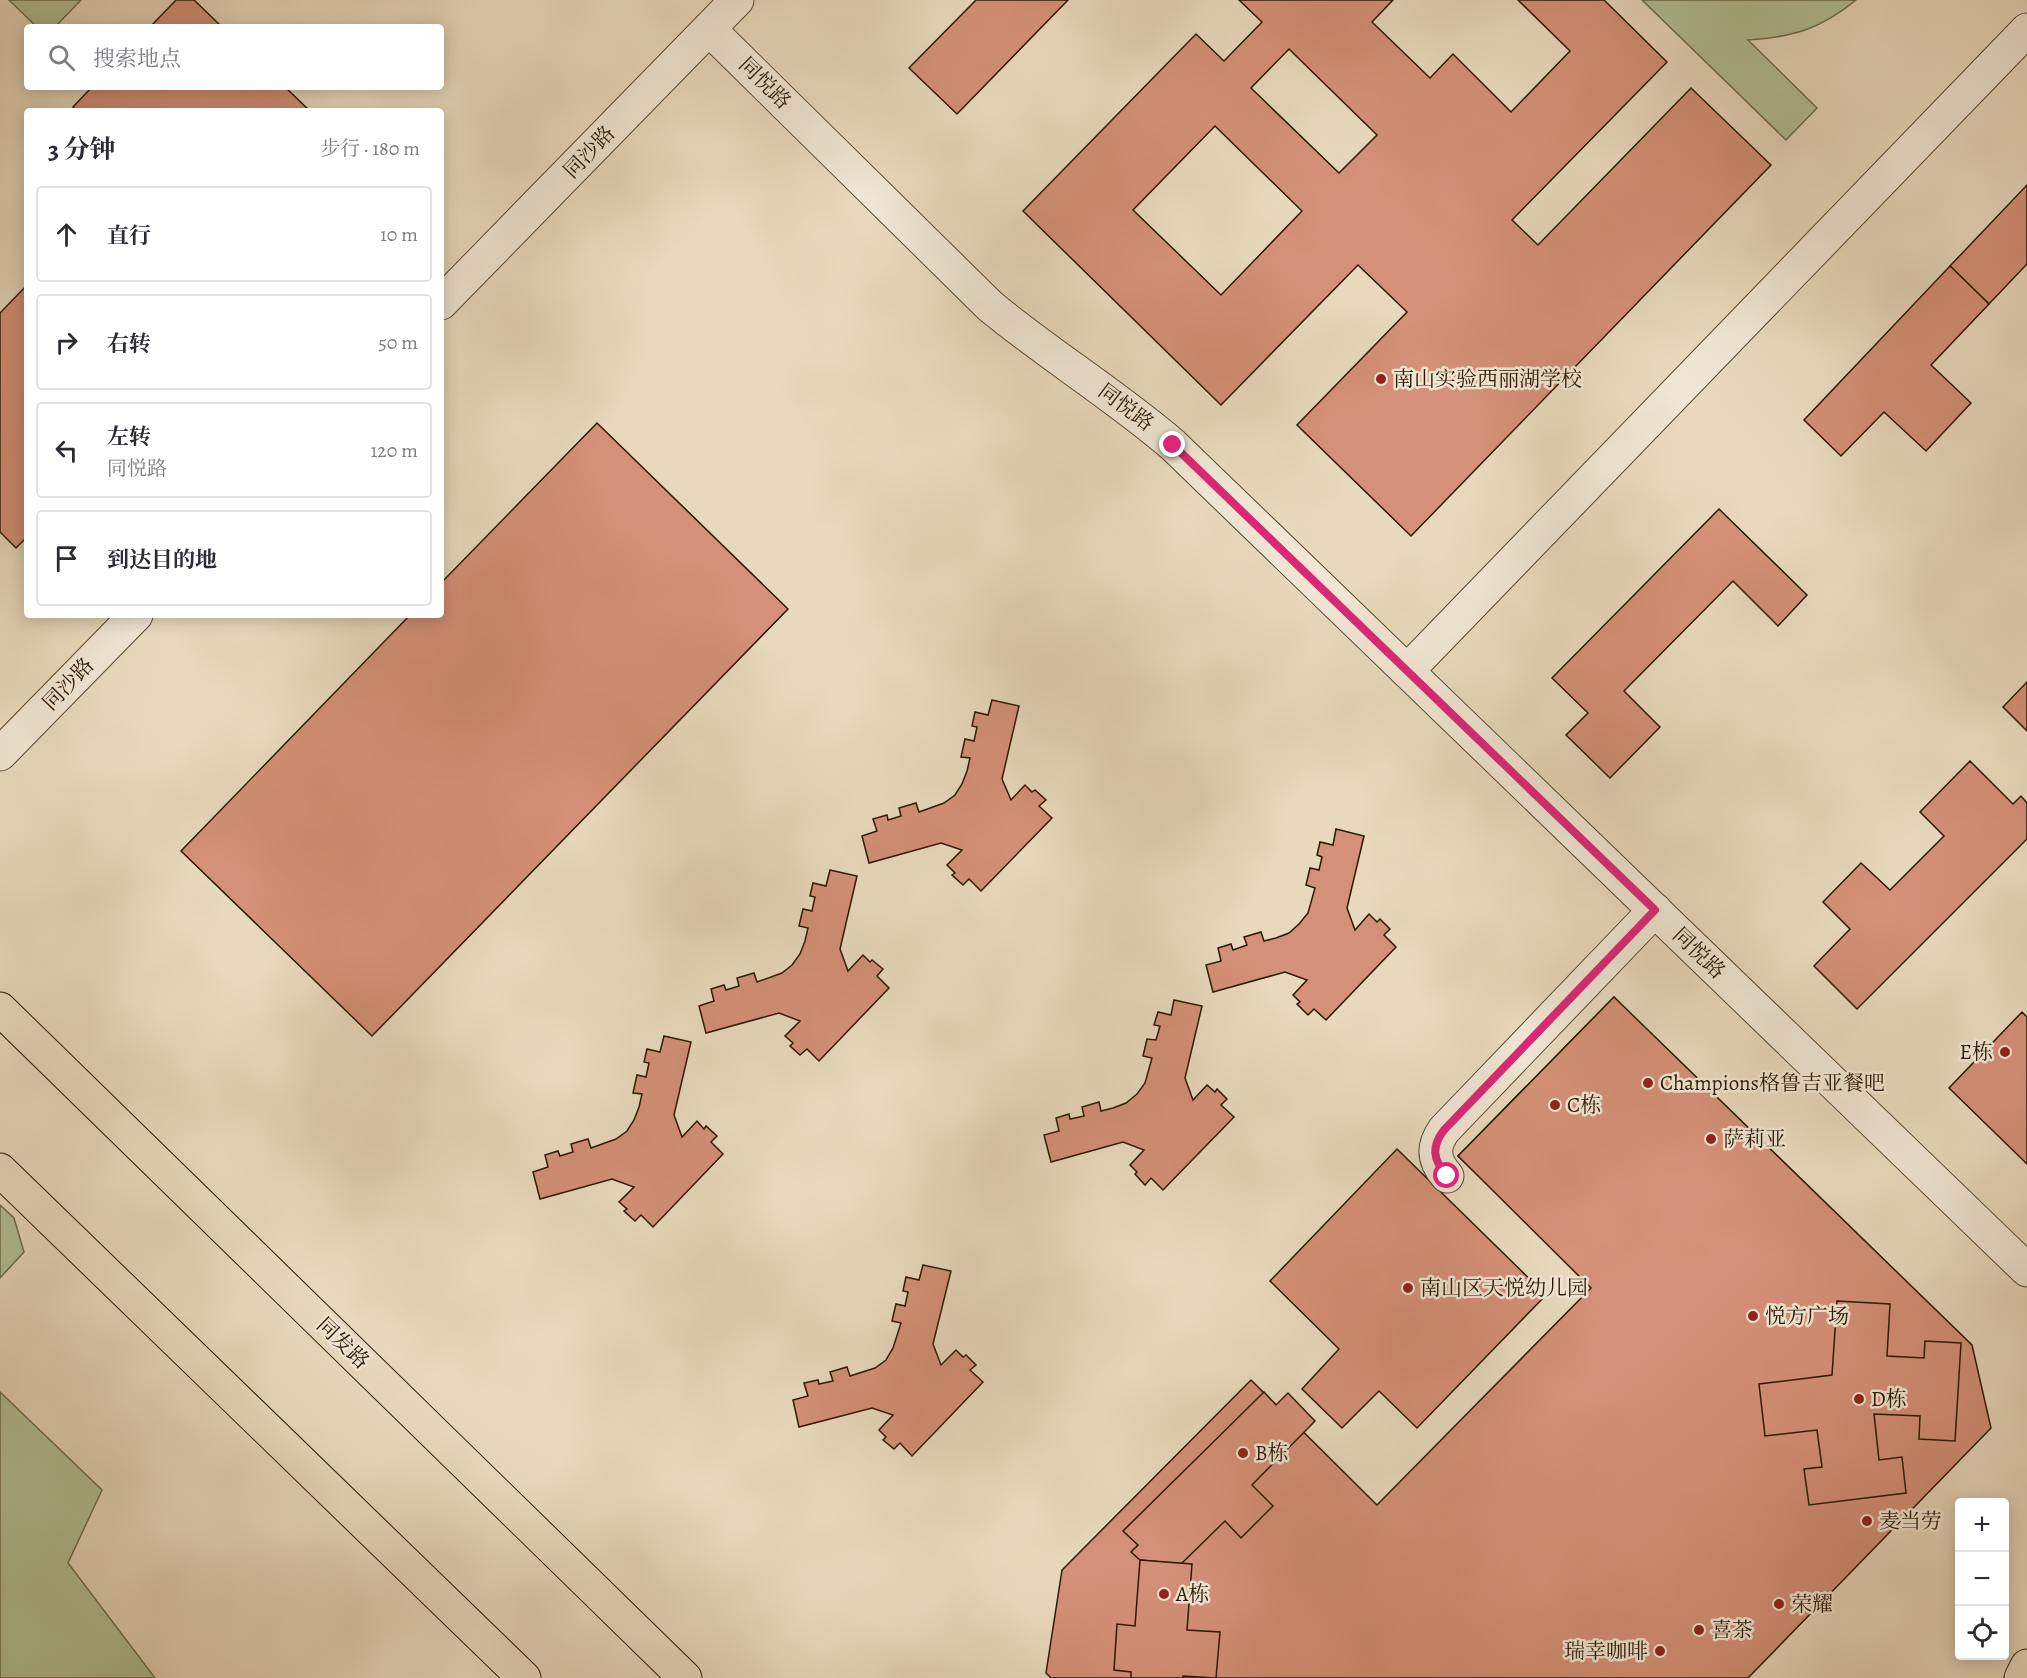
<!DOCTYPE html>
<html lang="zh">
<meta charset="utf-8">
<style>
:root{--surface:#fff;--page:#f7f7f7;--text:#2b2b33;--muted:#7c7c81;--line:#e1e1e2}
body{margin:0;font-family:Alegreya,"Noto Serif SC",serif;background:var(--page);color:var(--text)}
.controls{position:absolute;right:18px;bottom:18px;display:grid;overflow:hidden;border-radius:6px;box-shadow:0 3px 15px #0003}
.controls button{width:54px;height:54px;display:grid;place-items:center;padding:0;border:0;border-bottom:2px solid var(--line);background:var(--surface);color:var(--text);font:30px sans-serif}
.stop{position:absolute;width:18px;height:18px;margin:-14px;border:4px solid #db2777;border-radius:50%;background:#fff}
.stop.end{background:#db2777;border-color:#fff;box-shadow:0 2px 6px #0008}
.list{margin:0;padding:0;list-style:none}
h2{display:flex;justify-content:space-between;align-items:center;height:78px;margin:0;padding:0 24px;font-size:26px}
h2 small{font-size:20px;font-weight:400;color:var(--muted)}
.list li{display:grid;grid-template-columns:39px 1fr auto;gap:18px;align-items:center;box-sizing:border-box;height:96px;margin:0 12px 12px;padding:0 12px;border:2px solid var(--line);border-radius:6px}
.list b{display:block;font-size:22px;white-space:nowrap}
.list p{margin:0;font-size:20px;white-space:nowrap;color:var(--muted)}
.list em{font-size:20px;font-style:normal;color:var(--muted)}
.icon{flex:none;width:33px;height:33px;fill:none;stroke:currentColor;stroke-width:2;stroke-linecap:round;stroke-linejoin:round}
.map{position:relative;flex:none;width:2027px;height:1678px;overflow:hidden}
.search{position:absolute;background:var(--surface);box-shadow:0 3px 15px #0003;left:24px;top:24px;width:420px;height:66px;display:flex;align-items:center;gap:15px;box-sizing:border-box;padding:0 21px;border-radius:6px;color:var(--muted);font-size:22px}
.panel{position:absolute;background:var(--surface);box-shadow:0 3px 15px #0003;left:24px;top:108px;width:420px;height:510px;border-radius:6px}
.map>svg:first-child{display:block}
.green{fill:#b1c094;stroke:#6e6c4b;stroke-width:1.5}
.building{fill:#d49078;stroke:#2c1902;stroke-width:1.5;fill-rule:evenodd}
.lines{fill:none;stroke-linecap:round;stroke-linejoin:round}
.minor-casing{stroke:#5b4930;stroke-width:35}
.major-casing{stroke:#2c1902;stroke-width:35}
.minor{stroke:#f0e6d3;stroke-width:33}
.major{stroke:#e8d9bc;stroke-width:33}
.route{stroke:#db2777;stroke-width:8}
.poi-dot{fill:#8f2418;stroke:#f0e6d3;stroke-width:2}
.labels{text-anchor:middle;stroke-width:5;stroke-linejoin:round;paint-order:stroke}
.street-label{font-size:21px;fill:#2c1902;stroke:#f0e6d3}
.poi-label{font-size:21px;fill:#2c1902;stroke:#f0e6d3;text-anchor:start}
</style>
<div class="map">
<svg width="2027" height="1678" viewBox="0 0 2027 1678">
<rect width="100%" height="100%" fill="#e8d9bc"/>
<filter id="stains"><feTurbulence type="fractalNoise" baseFrequency=".00333" numOctaves="4"/><feColorMatrix values="0 0 0 0 .2 0 0 0 0 .09 0 0 0 0 .02 0 0 0 .5 -.17"/></filter>
<radialGradient id="worn" r=".72"><stop offset=".6" stop-color="#630" stop-opacity="0"/><stop offset="1" stop-color="#630" stop-opacity=".3"/></radialGradient>
<g class="green">
<path d="M9 0H81L55 27H37Z"/>
<path d="M1642 0H1856C1821 29 1793 37 1748 40L1817 108 1786 140Z"/>
<path d="M0 1205 14 1218 24 1252 0 1278Z"/>
<path d="M0 1392 102 1490 68 1563 155 1678H0Z"/>
</g>
<g class="building">
<path d="M176 0H194L222 27H150Z"/>
<path d="M976 0H1068L957 114 909 68Z"/>
<path d="M1239 0H1393L1372 22 1430 78 1453 54 1511 112 1570 51 1518 0H1604L1667 62 1512 220 1538 245 1691 88 1771 165 1411 536 1297 425 1407 312 1358 265 1221 405 1023 211 1196 34 1224 61 1262 22ZM1289 49 1377 135 1339 173 1251 88ZM1215 126 1302 211 1221 295 1133 210Z"/>
<path d="M92 87H285L310 111H77L73 107Z"/>
<path d="M2027 185V264L1989 304 1950 266Z"/>
<path d="M1950 266 1989 304 1931 365 1971 403 1926 451 1884 412 1841 456 1804 420Z"/>
<path d="M27 285V537L16 548 0 532V313Z"/>
<path d="M597 423 788 609 372 1036 181 851 410 615H441V583Z"/>
<path d="M1719 509 1807 595 1778 626 1733 581 1624 691 1660 727 1610 778 1566 735 1588 713 1552 678Z"/>
<path d="M2027 682V731L2003 707Z"/>
<path d="M992 700 1019 706 1002 779 1011 800 1025 785 1032 792 1035 790 1046 800 1039 806 1052 818 981 891 969 879 963 885 952 875 955 873 947 865 962 850 941 843 869 863 862 836 877 831 873 819 887 815 888 820 901 816 899 808 916 803 919 812 944 803 955 795 962 784 967 771 970 758 961 757 965 739 974 741 977 727 972 726 975 712 988 715Z"/>
<path d="M1970 761 2013 804 2021 796 2027 803V839L1857 1009 1814 966 1850 929 1823 902 1861 863 1890 890 1944 836 1920 812Z"/>
<path d="M1336 829 1364 836 1347 908 1355 930 1369 914 1377 922 1380 919 1390 929 1384 935 1396 947 1326 1020 1314 1009 1308 1015 1297 1004 1300 1002 1293 995 1307 980 1285 972 1213 992 1206 965 1221 961 1218 948 1231 944 1233 950 1247 945 1244 937 1261 932 1264 941 1276 938 1289 933 1299 924 1308 913 1315 888 1306 885 1310 868 1319 870 1322 857 1317 855 1320 842 1333 845Z"/>
<path d="M830 870 857 876 840 949 848 971 863 955 870 962 872 960 883 969 877 976 889 988 819 1061 807 1049 800 1055 790 1046 793 1043 785 1036 800 1021 779 1013 706 1033 699 1006 714 1001 711 989 724 985 726 990 739 986 737 978 754 973 757 982 782 973 792 965 800 954 805 941 808 928 799 926 803 909 812 911 815 897 810 896 813 883 826 886Z"/>
<path d="M1614 997 1642 1026 1583 1086 1608 1110 1624 1094 1637 1108 1643 1101 1667 1125 1586 1207 1562 1183 1568 1178 1555 1164 1571 1148 1546 1124 1487 1184 1458 1156Z"/>
<path d="M1614 997 1972 1345 1991 1428 1748 1678H1051L1046 1673 1062 1570 1251 1380 1377 1505 1591 1288 1458 1156Z"/>
<path d="M1174 1000 1202 1006 1185 1078 1193 1100 1207 1085 1215 1092 1217 1089 1227 1099 1221 1105 1234 1117 1163 1190 1151 1178 1145 1185 1135 1174 1137 1172 1130 1165 1144 1150 1123 1142 1051 1162 1044 1135 1059 1131 1056 1118 1069 1114 1070 1119 1084 1116 1082 1107 1099 1102 1101 1111 1113 1108 1126 1103 1137 1094 1145 1083 1152 1058 1143 1056 1147 1039 1156 1040 1160 1026 1154 1025 1158 1012 1171 1015Z"/>
<path d="M2022 1012 2027 1017V1164L1949 1088Z"/>
<path d="M664 1036 691 1042 674 1115 682 1137 697 1121 704 1129 706 1126 717 1136 711 1142 723 1154 653 1227 641 1215 635 1221 624 1211 627 1209 619 1202 634 1187 612 1179 540 1199 533 1172 548 1167 545 1155 558 1151 560 1156 573 1152 571 1144 588 1139 591 1148 616 1139 627 1131 634 1120 639 1107 642 1094 633 1093 637 1075 646 1077 649 1063 644 1062 647 1049 660 1052Z"/>
<path d="M1397 1149 1546 1295 1417 1428 1379 1391 1342 1428 1302 1389 1339 1349 1270 1281Z"/>
<path d="M923 1265 951 1271 933 1344 941 1365 956 1350 963 1357 966 1355 976 1365 970 1370 983 1382 912 1456 900 1443 894 1449 883 1440 886 1437 879 1430 893 1415 872 1408 799 1427 793 1400 808 1396 804 1383 818 1380 819 1384 833 1381 830 1372 847 1367 850 1376 875 1368 886 1360 893 1348 901 1323 892 1321 896 1304 905 1306 908 1292 903 1291 906 1277 919 1280Z"/>
<path d="M1837 1301 1890 1304 1887 1356 1924 1358 1925 1341 1961 1343 1955 1441 1919 1439 1920 1416 1874 1414 1879 1460 1902 1457 1906 1493 1809 1505 1804 1469 1822 1467 1817 1430 1765 1436 1759 1384 1832 1375Z"/>
<path d="M1264 1392 1276 1405 1288 1393 1315 1421 1252 1485 1273 1506 1241 1538 1225 1521 1181 1564 1140 1560 1131 1552 1138 1545 1123 1531Z"/>
<path d="M1140 1560 1192 1564 1187 1630 1220 1632 1216 1678 1183 1676V1678H1131V1672L1114 1670 1117 1624 1135 1626Z"/>
</g>
<g class="lines">
<defs>
<g id="minor">
<path d="M709 29 990 306C1049 355 1115 395 1173 445L2027 1270"/>
<path d="M441 303 737 0"/>
<path d="M1407 671 2027 30"/>
<path d="M0 754 136 615"/>
<path d="M1447 1176C1433 1160 1432 1147 1444 1130L1655 910"/>
</g>
<g id="major">
<path d="M0 1009 685 1678"/>
<path d="M0 1170 524 1678"/>
<path d="M2021 1678 2027 1666"/>
</g>
</defs>
<use href="#minor" class="minor-casing"/>
<use href="#major" class="major-casing"/>
<use href="#minor" class="minor"/>
<use href="#major" class="major"/>
</g>
<g class="lines">
<path class="route" d="M1173 445 1655 910 1444 1130C1431 1147 1433 1160 1447 1176"/>
</g>
<g class="poi-dot">
<circle cx="1381" cy="379" r="6"/>
<circle cx="2005" cy="1052" r="6"/>
<circle cx="1648" cy="1083" r="6"/>
<circle cx="1555" cy="1105" r="6"/>
<circle cx="1711" cy="1139" r="6"/>
<circle cx="1408" cy="1288" r="6"/>
<circle cx="1753" cy="1316" r="6"/>
<circle cx="1859" cy="1399" r="6"/>
<circle cx="1243" cy="1453" r="6"/>
<circle cx="1867" cy="1521" r="6"/>
<circle cx="1164" cy="1594" r="6"/>
<circle cx="1779" cy="1604" r="6"/>
<circle cx="1699" cy="1630" r="6"/>
<circle cx="1660" cy="1651" r="6"/>
</g>
<g class="labels">
<g class="street-label">
<text transform="translate(765 83) rotate(45)" y="7">同悦路</text>
<text transform="translate(589 152) rotate(-46)" y="7">同沙路</text>
<text transform="translate(1126 407) rotate(37)" y="7">同悦路</text>
<text transform="translate(68 684) rotate(-46)" y="7">同沙路</text>
<text transform="translate(1699 953) rotate(44)" y="7">同悦路</text>
<text transform="translate(343 1343) rotate(44)" y="7">同发路</text>
</g>
<g class="poi-label">
<text x="1393" y="386">南山实验西丽湖学校</text>
<text x="1993" y="1059" text-anchor="end">E栋</text>
<text x="1660" y="1090">Champions格鲁吉亚餐吧</text>
<text x="1567" y="1112">C栋</text>
<text x="1723" y="1146">萨莉亚</text>
<text x="1420" y="1295">南山区天悦幼儿园</text>
<text x="1765" y="1323">悦方广场</text>
<text x="1871" y="1406">D栋</text>
<text x="1255" y="1460">B栋</text>
<text x="1879" y="1528">麦当劳</text>
<text x="1176" y="1601">A栋</text>
<text x="1791" y="1611">荣耀</text>
<text x="1711" y="1637">喜茶</text>
<text x="1648" y="1658" text-anchor="end">瑞幸咖啡</text>
</g>
</g>
<rect width="100%" height="100%" filter="url(#stains)"/>
<rect width="100%" height="100%" fill="url(#worn)"/>
</svg>
<div class="controls">
<button>+</button>
<button>−</button>
<button><svg class="icon" aria-label="locate" viewBox="0 0 24 24"><circle cx="12" cy="12" r="6"/><path d="M12 2v4M12 18v4M2 12h4M18 12h4"/></svg></button>
</div>
<div class="stop" style="left:1447px;top:1176px"></div>
<div class="stop end" style="left:1173px;top:445px"></div>
<div class="search"><svg class="icon" aria-label="search" viewBox="0 0 24 24"><circle cx="10" cy="10" r="6"/><path d="M15 15l6 6"/></svg>搜索地点</div>
<section class="panel">
<h2>3 分钟<small>步行 · 180 m</small></h2>
<ul class="list">
<li><svg class="icon" aria-label="ahead" viewBox="0 0 24 24"><path d="M12 20V5M6 11l6-6 6 6"/></svg><div><b>直行</b></div><em>10 m</em></li>
<li><svg class="icon" aria-label="right" viewBox="0 0 24 24"><path d="M7 20v-9h11M14 6l5 5-5 5"/></svg><div><b>右转</b></div><em>50 m</em></li>
<li><svg class="icon" aria-label="left" viewBox="0 0 24 24"><path d="M17 20v-9H6M10 6l-5 5 5 5"/></svg><div><b>左转</b><p>同悦路</p></div><em>120 m</em></li>
<li><svg class="icon" aria-label="arrive" viewBox="0 0 24 24"><path d="M6 21V4h12l-3 4 3 4H6"/></svg><div><b>到达目的地</b></div></li>
</ul>
</section>
</div>
